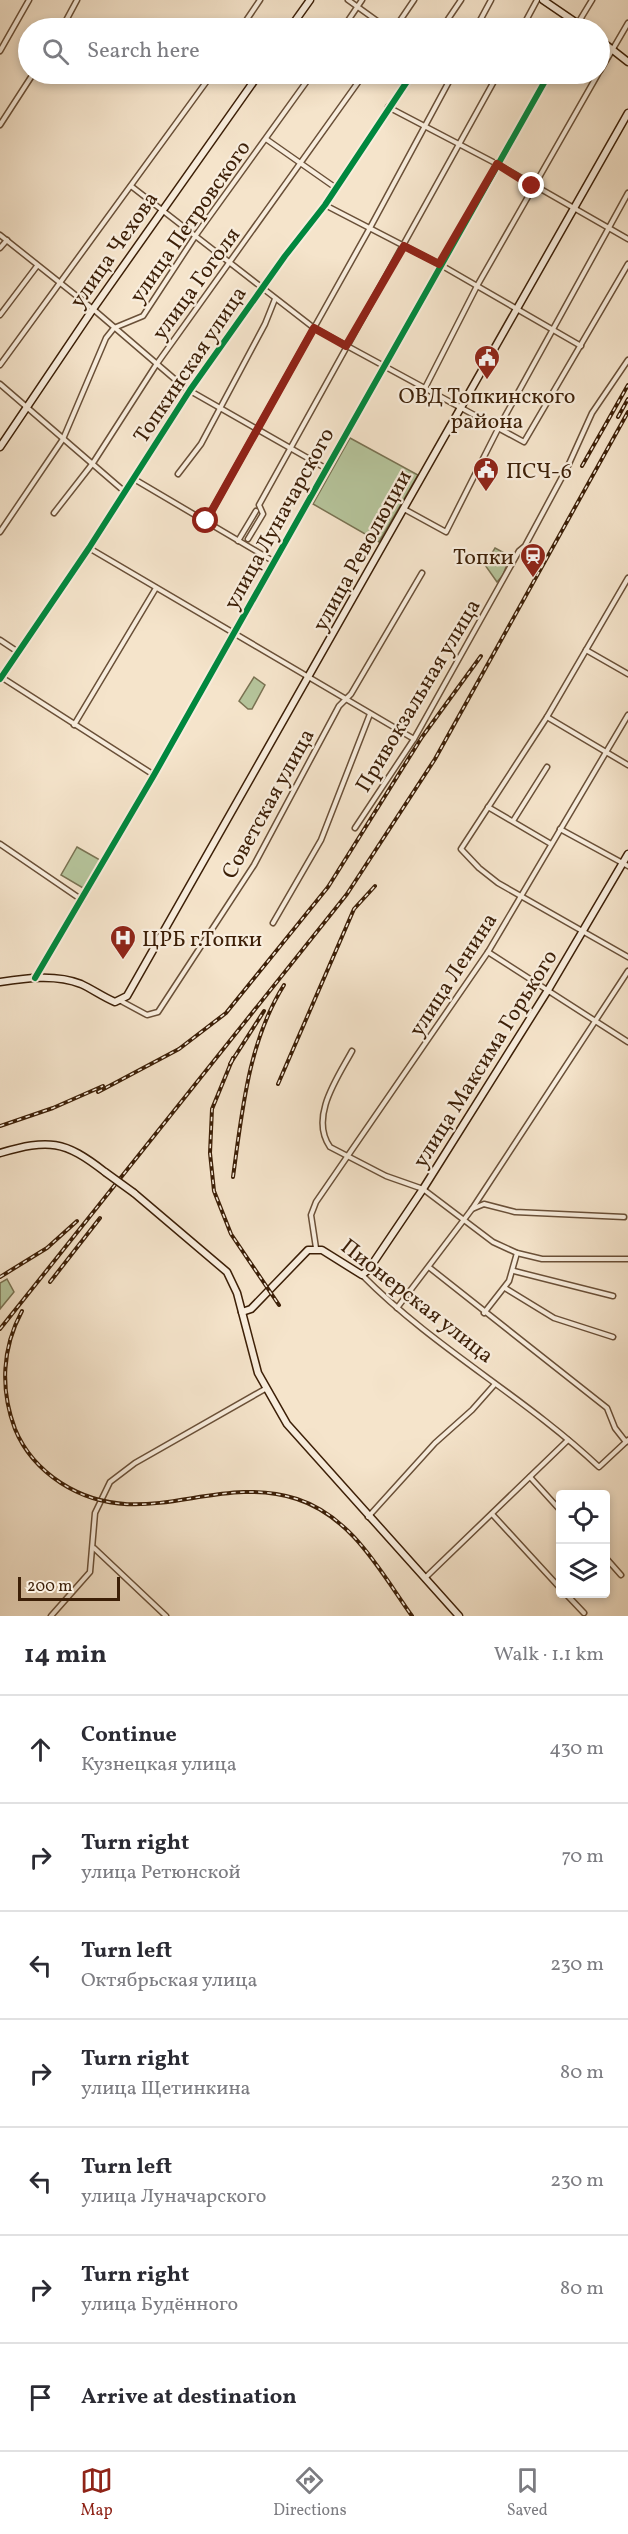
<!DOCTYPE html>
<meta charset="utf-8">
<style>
:root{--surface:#fff;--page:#f2f2f3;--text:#2b2b33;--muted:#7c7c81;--line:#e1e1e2;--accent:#8f2418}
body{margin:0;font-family:Vollkorn,serif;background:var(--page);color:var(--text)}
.controls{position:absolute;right:18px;bottom:18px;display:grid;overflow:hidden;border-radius:6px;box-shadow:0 3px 9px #0003}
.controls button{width:54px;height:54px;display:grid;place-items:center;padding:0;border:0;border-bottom:2px solid var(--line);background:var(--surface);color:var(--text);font:30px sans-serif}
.scale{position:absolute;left:18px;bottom:15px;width:102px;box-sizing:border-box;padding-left:6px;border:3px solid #3c1f07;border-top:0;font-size:16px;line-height:21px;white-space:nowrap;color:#3c1f07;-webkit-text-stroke:4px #f8eddd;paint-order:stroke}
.stop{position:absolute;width:18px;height:18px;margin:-14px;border:4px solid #8f2418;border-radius:50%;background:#fff}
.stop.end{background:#8f2418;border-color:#fff;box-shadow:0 2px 6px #0008}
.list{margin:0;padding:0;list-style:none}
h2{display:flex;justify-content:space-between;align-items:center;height:78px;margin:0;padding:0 24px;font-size:26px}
h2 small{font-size:20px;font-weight:400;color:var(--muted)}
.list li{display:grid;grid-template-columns:39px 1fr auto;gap:18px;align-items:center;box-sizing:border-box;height:108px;padding:0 24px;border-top:2px solid var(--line)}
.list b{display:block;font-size:22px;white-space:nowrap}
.list p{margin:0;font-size:20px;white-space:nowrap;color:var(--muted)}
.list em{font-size:20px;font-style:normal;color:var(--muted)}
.icon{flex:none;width:33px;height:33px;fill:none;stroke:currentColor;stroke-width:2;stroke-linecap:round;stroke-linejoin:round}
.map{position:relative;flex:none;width:628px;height:1616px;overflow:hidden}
.search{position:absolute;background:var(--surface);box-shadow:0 3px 9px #0003;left:18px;right:18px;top:18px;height:66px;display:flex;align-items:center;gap:15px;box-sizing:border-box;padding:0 21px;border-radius:33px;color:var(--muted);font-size:22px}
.sheet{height:834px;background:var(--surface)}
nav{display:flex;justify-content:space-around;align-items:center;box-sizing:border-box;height:84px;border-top:2px solid var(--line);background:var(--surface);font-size:16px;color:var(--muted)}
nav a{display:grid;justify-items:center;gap:3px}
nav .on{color:var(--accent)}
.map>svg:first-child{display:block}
.green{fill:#b6c59c;stroke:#797252;stroke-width:1.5}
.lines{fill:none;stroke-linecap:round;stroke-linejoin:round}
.street-casing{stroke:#6a5038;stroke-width:7}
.secondary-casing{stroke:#3c1f07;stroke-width:9}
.street{stroke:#f8eddd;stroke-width:4}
.secondary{stroke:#f8eddd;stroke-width:6}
.rail-casing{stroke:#3c1f07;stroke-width:4}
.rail{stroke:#f8eddd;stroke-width:1.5;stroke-dasharray:4.5;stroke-linecap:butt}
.secondary-bridge-casing{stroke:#3c1f07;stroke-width:9;stroke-linecap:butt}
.secondary-bridge{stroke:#f8eddd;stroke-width:6}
.cycleway-casing{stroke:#f8eddd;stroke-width:10}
.cycleway{stroke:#00873e;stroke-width:6}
.route{stroke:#8f2418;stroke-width:8}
.labels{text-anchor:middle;stroke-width:4.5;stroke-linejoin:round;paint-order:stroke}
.street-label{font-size:22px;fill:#3c1f07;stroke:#f8eddd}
.poi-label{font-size:22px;fill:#3c1f07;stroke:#f8eddd;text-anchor:start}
</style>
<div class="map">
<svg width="628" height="1616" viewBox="0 0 628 1616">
<rect width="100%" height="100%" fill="#f5e4cb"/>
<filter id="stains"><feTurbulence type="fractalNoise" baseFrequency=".00333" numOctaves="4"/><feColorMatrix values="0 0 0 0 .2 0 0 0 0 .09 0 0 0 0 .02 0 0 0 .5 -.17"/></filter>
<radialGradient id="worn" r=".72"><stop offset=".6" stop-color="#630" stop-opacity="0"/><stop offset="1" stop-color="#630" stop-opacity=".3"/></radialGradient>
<g class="green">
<path d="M350 438 418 475 379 542 313 504Z"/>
<path d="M495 548 510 556 503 575 497 582 485 565Z"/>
<path d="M254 677 265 685 252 709H248L239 701Z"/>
<path d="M77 847 100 860 83 888 61 875Z"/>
<path d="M7 1279 14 1292 0 1309V1283Z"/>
</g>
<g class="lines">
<defs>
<g id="street">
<path d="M348 0 387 28"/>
<path d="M62 28 77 0"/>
<path d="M241 28 260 0"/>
<path d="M343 28 362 0"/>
<path d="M395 28 414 0"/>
<path d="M442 28 461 0"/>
<path d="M476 28 491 0"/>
<path d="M522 28 537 0"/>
<path d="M575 28 592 0"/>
<path d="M0 51 29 0"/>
<path d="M600 71 628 23"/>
<path d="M388 107 497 164 628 239"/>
<path d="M0 125 33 74"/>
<path d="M266 139 336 188"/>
<path d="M131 186 314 328 524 442 628 264"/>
<path d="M325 205 439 264 581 346"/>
<path d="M0 235 93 309 185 388 327 469"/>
<path d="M0 248 7 240"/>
<path d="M0 315 37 266"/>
<path d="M0 365 212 74"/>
<path d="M0 384 125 492"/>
<path d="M425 388 477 286 598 74"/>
<path d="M178 474 201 444 265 324 275 299"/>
<path d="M134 479 273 561"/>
<path d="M404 509 446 532 498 429 628 193"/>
<path d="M54 513 93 463 156 365 364 74"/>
<path d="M206 521 371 226 453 74"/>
<path d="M0 532 63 439 106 338 114 328 143 316 196 235 312 74"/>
<path d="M248 539 263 514 259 505 498 74"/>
<path d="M238 541 256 511"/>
<path d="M89 548 414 739"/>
<path d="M628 578 547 717 461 849 479 868 498 883 628 957"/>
<path d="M0 640 18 652"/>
<path d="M586 650 628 674"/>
<path d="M1 677 154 775"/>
<path d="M0 679 89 548 190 390 285 256 325 205 412 74"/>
<path d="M547 717 628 765"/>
<path d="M74 725 156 588"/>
<path d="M488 807 551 844"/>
<path d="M513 821 547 767"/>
<path d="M355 828 414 739 519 551 525 546 568 466 592 413 628 360"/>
<path d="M560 829 628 866"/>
<path d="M0 844 82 900"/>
<path d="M273 923 321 840 370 714"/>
<path d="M488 952 628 1042"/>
<path d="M36 977 154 775 549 74"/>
<path d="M121 1001 147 1015 158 1012 254 865 339 706 351 694 422 573"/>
<path d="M352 1051C338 1077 309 1117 330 1147L386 1176 423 1189 493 1242 517 1253 542 1259H628"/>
<path d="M472 1209 484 1204 515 1212 624 1217"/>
<path d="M316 1248 311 1215 316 1202 488 952 628 715"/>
<path d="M430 1268 607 1408 615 1428 626 1442"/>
<path d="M514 1271 613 1296"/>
<path d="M362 1275C434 1348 525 1397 599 1467L628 1440"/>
<path d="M505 1288 554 1318 613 1337"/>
<path d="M397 1308 472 1209 628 971"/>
<path d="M484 1313 509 1281 517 1253"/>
<path d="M530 1477 560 1510"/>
<path d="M492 1514 560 1588"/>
<path d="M368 1517 435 1443 472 1410 495 1384"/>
<path d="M94 1548 166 1616"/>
<path d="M606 1558 621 1575"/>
<path d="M425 1578 568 1440"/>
<path d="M566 1594 584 1613"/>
<path d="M51 1616 90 1572 95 1513 110 1482 135 1463 265 1389"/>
</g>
<g id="secondary">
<path d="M543 0 584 28"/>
<path d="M290 28 310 0"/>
<path d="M600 40 628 62"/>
<path d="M0 447 93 309 259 74"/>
<path d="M0 982C26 978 56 974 81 984 92 989 103 997 115 1002L127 996C295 702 460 407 628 113"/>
<path d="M0 1153C49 1139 64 1140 105 1172"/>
<path d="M134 1193 227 1272 237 1293 258 1373 287 1424 459 1616"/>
<path d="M242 1312 251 1309 308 1250H322L362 1275 369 1269 423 1189 548 990 628 854"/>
</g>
</defs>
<use href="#street" class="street-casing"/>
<use href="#secondary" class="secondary-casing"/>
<use href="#street" class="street"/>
<use href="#secondary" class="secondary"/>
<defs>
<g id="rail">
<path d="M618 417 628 399"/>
<path d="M582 466 628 385"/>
<path d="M233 1058 212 1109 210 1153 214 1191 231 1234 279 1305"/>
<path d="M230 1064 264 1011"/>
<path d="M278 1084 354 909 375 886"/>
<path d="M98 1092 179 1049 226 1013 328 887 422 737 481 656"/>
<path d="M0 1126 53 1108 103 1086"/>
<path d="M233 1177C242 1113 248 1042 284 985"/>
<path d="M0 1277 47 1248 77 1221"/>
<path d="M50 1282 100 1218"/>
<path d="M22 1311C2 1348 0 1389 15 1429 24 1451 41 1470 61 1483 142 1535 214 1472 297 1499 352 1517 380 1571 412 1616"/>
<path d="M0 1329 347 894 435 759 628 412"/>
</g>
</defs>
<use href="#rail" class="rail-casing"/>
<use href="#rail" class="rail"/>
<defs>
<path id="secondary-bridge" d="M105 1172 134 1193"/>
</defs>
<use href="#secondary-bridge" class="secondary-bridge-casing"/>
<use href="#secondary-bridge" class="secondary-bridge"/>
<defs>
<g id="cycleway">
<path d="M0 679 89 548 190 390 285 256 325 205 412 74"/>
<path d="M35 978 154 775 549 74"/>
</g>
</defs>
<use href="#cycleway" class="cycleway-casing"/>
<use href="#cycleway" class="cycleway"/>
</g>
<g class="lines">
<path class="route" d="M206 521 314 328 346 346 404 246 439 264 497 164 532 186"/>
</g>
<defs>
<symbol id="civic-pin" viewBox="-11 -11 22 30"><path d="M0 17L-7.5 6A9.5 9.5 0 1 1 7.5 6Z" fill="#8f2418" stroke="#f8eddd"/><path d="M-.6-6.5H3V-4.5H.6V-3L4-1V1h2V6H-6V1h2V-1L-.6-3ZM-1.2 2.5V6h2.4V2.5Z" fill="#fff"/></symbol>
<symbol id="station-pin" viewBox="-11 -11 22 30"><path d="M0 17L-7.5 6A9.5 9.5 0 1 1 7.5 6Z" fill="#8f2418" stroke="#f8eddd"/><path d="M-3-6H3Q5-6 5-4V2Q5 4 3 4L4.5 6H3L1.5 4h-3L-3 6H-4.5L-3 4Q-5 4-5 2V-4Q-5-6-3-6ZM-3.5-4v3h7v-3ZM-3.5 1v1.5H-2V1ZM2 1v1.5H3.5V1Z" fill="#fff"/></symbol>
<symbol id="hospital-pin" viewBox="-11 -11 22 30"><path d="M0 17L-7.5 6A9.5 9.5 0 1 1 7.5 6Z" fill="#8f2418" stroke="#f8eddd"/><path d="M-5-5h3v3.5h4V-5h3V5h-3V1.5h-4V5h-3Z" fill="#fff"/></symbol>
</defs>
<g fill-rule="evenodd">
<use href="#civic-pin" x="472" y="343" width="30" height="40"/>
<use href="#civic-pin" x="471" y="455" width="30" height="40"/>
<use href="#station-pin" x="518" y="541" width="30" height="40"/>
<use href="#hospital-pin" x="108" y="923" width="30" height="40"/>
</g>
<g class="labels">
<g class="street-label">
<text transform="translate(189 221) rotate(-55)" y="8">улица Петровского</text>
<text transform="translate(113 249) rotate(-55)" y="8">улица Чехова</text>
<text transform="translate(195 283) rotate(-54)" y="8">улица Гоголя</text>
<text transform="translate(189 364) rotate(-56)" y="8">Топкинская улица</text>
<text transform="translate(278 518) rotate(-61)" y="8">улица Луначарского</text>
<text transform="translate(361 550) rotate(-61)" y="8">улица Революции</text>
<text transform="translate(417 695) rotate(-59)" y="8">Привокзальная улица</text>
<text transform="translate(267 803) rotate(-61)" y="8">Советская улица</text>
<text transform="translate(452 974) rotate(-57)" y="8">улица Ленина</text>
<text transform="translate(484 1058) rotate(-58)" y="8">улица Максима Горького</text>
<text transform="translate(418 1300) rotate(38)" y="8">Пионерская улица</text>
</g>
<g class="poi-label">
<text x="487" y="403" text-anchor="middle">ОВД Топкинского<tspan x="487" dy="25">района</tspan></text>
<text x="506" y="478">ПСЧ-6</text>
<text x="514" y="564" text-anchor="end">Топки</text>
<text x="142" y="946">ЦРБ г.Топки</text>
</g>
</g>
<rect width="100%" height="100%" filter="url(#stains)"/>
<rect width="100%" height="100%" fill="url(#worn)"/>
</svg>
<div class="controls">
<button><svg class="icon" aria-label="locate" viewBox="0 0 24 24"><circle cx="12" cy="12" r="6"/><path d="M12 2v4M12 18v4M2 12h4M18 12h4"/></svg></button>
<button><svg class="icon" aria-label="layers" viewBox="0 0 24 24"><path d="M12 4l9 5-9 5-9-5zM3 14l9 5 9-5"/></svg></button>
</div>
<div class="scale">200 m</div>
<div class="stop" style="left:206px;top:521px"></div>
<div class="stop end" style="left:532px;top:186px"></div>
<div class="search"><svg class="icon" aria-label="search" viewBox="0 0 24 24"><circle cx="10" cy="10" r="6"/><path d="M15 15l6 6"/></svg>Search here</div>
</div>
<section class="sheet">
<h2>14 min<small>Walk · 1.1 km</small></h2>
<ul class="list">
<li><svg class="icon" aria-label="ahead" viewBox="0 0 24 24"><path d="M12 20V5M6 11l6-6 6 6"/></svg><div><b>Continue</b><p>Кузнецкая улица</p></div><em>430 m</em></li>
<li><svg class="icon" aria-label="right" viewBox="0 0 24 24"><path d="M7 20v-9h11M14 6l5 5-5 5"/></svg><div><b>Turn right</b><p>улица Ретюнской</p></div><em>70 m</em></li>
<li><svg class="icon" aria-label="left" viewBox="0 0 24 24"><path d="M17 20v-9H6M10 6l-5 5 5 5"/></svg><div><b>Turn left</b><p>Октябрьская улица</p></div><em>230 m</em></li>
<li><svg class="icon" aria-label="right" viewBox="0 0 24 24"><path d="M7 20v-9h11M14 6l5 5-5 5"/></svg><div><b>Turn right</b><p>улица Щетинкина</p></div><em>80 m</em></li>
<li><svg class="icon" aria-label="left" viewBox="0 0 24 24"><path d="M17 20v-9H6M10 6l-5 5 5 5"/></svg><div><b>Turn left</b><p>улица Луначарского</p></div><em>230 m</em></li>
<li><svg class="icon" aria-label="right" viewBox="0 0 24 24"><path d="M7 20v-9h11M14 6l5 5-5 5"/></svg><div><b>Turn right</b><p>улица Будённого</p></div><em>80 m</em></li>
<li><svg class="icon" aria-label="arrive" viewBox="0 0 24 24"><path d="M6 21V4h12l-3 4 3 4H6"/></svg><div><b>Arrive at destination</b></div></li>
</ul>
</section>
<nav>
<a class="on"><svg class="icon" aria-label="map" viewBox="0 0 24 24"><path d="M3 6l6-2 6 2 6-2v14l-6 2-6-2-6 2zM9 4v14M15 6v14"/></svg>Map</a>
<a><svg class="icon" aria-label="directions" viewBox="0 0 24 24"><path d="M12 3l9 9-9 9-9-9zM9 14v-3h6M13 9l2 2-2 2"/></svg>Directions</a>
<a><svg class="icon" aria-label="saved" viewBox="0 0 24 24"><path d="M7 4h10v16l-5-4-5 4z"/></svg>Saved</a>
</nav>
